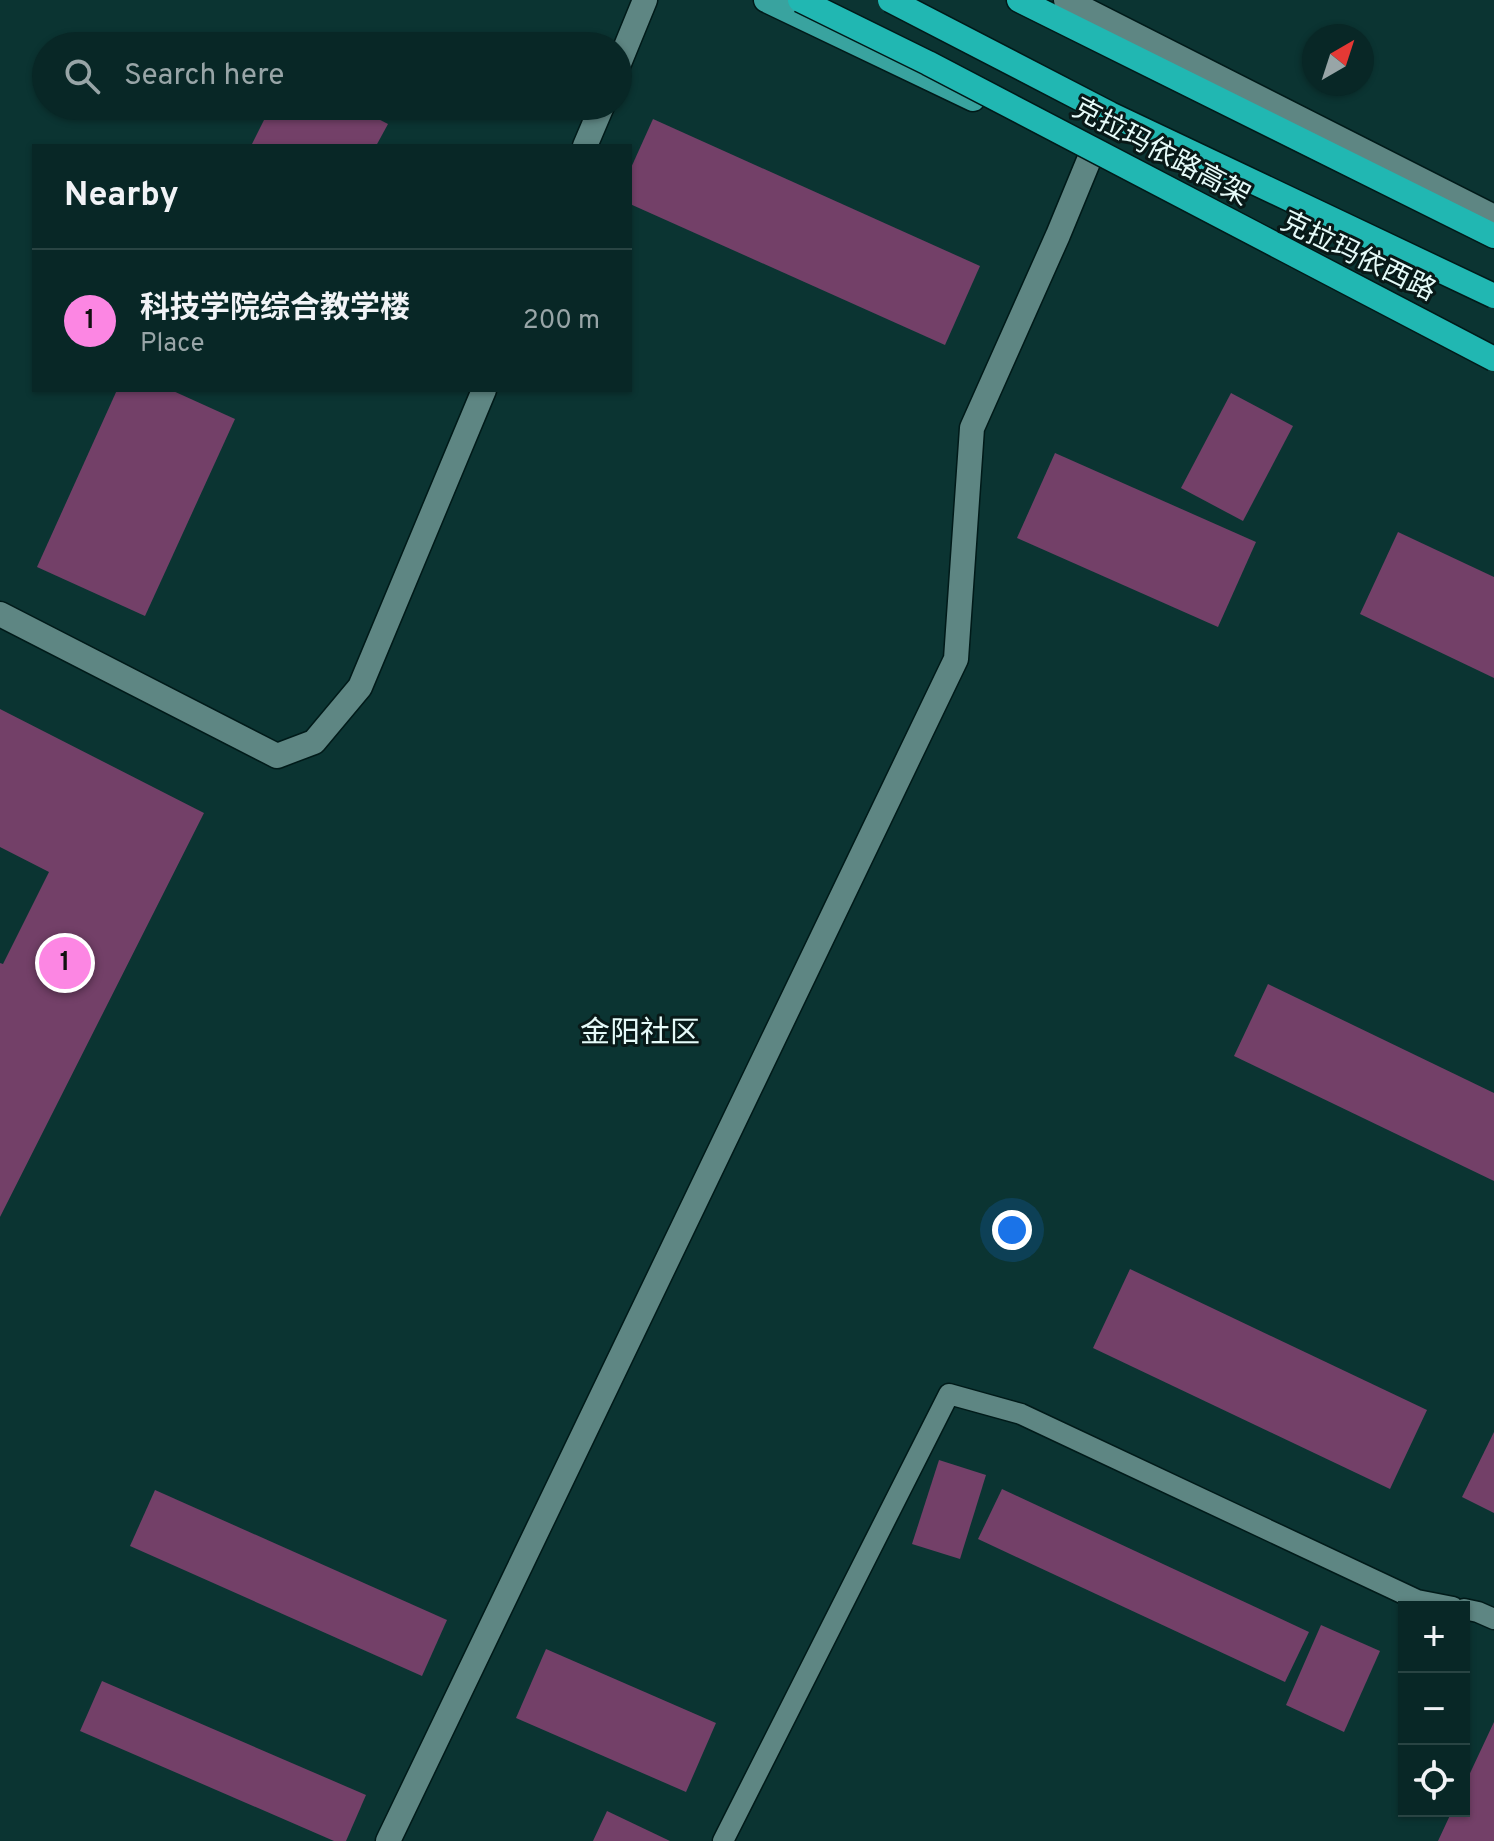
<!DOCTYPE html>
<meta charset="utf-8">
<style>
:root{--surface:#082726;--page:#163332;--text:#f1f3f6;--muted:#98a5a7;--line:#294443;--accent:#fc86e3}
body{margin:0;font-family:Overpass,"Noto Sans SC",sans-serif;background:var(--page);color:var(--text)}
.controls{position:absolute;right:24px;bottom:24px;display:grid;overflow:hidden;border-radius:0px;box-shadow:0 2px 6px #0004}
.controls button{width:72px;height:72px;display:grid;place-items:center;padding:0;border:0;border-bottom:2px solid var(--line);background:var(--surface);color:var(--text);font:40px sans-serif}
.compass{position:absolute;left:1302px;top:24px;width:72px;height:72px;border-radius:50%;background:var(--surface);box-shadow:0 2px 6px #0004;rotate:39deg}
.you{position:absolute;left:1012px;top:1230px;width:28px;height:28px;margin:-20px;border:6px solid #fff;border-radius:50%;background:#1a73e8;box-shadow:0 0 0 12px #1a73e833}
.badge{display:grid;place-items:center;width:52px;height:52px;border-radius:50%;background:var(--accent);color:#111;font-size:26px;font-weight:700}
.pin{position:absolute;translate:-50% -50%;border:4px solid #fff;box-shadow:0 2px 8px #0006}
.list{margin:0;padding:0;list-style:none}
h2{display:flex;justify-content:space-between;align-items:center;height:104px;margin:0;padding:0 32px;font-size:34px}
h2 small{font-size:26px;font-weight:400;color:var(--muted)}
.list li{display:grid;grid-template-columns:52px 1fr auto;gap:24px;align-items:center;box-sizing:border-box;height:144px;padding:0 32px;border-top:2px solid var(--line)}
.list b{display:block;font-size:30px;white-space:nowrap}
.list p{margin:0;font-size:26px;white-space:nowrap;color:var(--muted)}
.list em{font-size:26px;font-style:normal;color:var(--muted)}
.icon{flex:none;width:44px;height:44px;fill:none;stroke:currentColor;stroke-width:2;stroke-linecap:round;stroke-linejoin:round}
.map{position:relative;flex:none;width:1494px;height:1841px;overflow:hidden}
.search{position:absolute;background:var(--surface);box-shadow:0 2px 6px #0004;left:32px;top:32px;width:600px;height:88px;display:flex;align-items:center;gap:20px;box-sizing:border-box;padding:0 28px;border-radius:44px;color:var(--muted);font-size:30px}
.panel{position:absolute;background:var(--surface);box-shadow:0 2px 6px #0004;left:32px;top:144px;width:600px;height:248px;border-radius:0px}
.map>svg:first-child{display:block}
.building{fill:#734068}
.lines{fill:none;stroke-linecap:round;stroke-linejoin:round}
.lane-casing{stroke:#001a19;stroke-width:23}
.street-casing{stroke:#001a19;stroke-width:27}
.primary-casing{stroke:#001a19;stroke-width:27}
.highway-casing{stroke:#001a19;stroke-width:27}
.lane{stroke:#5e8683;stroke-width:20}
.street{stroke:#5e8683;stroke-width:24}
.primary{stroke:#39a39f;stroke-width:24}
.highway{stroke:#21b7b2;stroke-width:24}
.highway-bridge-casing{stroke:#001a19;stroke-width:27;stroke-linecap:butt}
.highway-bridge{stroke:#21b7b2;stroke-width:24}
.labels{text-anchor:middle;stroke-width:6;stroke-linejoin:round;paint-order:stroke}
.street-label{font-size:28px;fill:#e5faf8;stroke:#081918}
.neighbourhood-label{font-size:30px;fill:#e5faf8;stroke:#081918}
</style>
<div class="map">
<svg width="1494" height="1841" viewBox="0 0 1494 1841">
<rect width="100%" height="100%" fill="#0b3432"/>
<g class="building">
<path d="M271 106H353L388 124 376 146H251Z"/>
<path d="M653 119 980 266 945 345 630 204V170Z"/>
<path d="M117 390H171L235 419 145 616 37 567Z"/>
<path d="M1231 393 1293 426 1243 521 1181 488Z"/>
<path d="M1055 453 1256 542 1218 627 1017 538Z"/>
<path d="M1398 532 1494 577V678L1360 614Z"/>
<path d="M0 709 204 813 0 1217V963L3 964 49 872 0 847Z"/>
<path d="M1268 984 1494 1093V1181L1234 1056Z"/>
<path d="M1130 1269 1427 1410 1390 1489 1093 1348Z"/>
<path d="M1494 1432V1513L1462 1497Z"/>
<path d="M939 1460 986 1475 960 1559 912 1544Z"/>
<path d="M1002 1489 1309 1632 1285 1682 978 1539Z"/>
<path d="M155 1490 447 1620 422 1676 130 1546Z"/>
<path d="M1321 1625 1380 1651 1344 1732 1286 1705Z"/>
<path d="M546 1649 716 1723 686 1792 516 1718Z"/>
<path d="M102 1681 366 1795 346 1841H334L80 1731Z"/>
<path d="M1494 1722V1841H1438L1452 1811H1464V1786Z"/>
<path d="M607 1811 670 1841H593Z"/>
</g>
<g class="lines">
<defs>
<g id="lane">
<path d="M1464 1609 1478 1612 1494 1619"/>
<path d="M723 1841 949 1394 1021 1414 1417 1600 1453 1607"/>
</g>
<g id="street">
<path d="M1066 0 1494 217"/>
<path d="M618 66 645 0"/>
<path d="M585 146 602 106"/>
<path d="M0 614 277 756 314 742 360 687 484 390"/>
<path d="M388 1841 956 659 972 428 1058 235 1091 155"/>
</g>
<path id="primary" d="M766 0 973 99"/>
<path id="highway" d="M1019 0 1494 236"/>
</defs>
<use href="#lane" class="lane-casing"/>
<use href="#street" class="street-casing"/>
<use href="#primary" class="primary-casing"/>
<use href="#highway" class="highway-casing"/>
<use href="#lane" class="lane"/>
<use href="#street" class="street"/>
<use href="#primary" class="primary"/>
<use href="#highway" class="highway"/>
<defs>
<g id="highway-bridge">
<path d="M800 0 928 63 1494 359"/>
<path d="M890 0 1110 114 1494 296"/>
</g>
</defs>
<use href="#highway-bridge" class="highway-bridge-casing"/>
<use href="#highway-bridge" class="highway-bridge"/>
</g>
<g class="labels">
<g class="street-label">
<text transform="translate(1162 151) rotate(28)" y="10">克拉玛依路高架</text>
<text transform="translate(1359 255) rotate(26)" y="10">克拉玛依西路</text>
</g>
<g class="neighbourhood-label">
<text x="640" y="1042">金阳社区</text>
</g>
</g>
</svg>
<div class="controls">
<button>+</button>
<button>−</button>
<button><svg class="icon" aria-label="locate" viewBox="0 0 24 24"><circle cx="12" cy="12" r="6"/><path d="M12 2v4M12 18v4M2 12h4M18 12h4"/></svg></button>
</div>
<svg class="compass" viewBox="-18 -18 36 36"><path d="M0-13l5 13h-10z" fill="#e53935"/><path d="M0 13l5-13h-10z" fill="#98a5a7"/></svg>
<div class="you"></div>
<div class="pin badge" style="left:65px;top:963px">1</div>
<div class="search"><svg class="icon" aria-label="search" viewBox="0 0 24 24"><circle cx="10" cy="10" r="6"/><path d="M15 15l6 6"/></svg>Search here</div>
<section class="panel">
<h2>Nearby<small></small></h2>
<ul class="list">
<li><span class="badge">1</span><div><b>科技学院综合教学楼</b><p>Place</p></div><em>200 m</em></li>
</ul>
</section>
</div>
